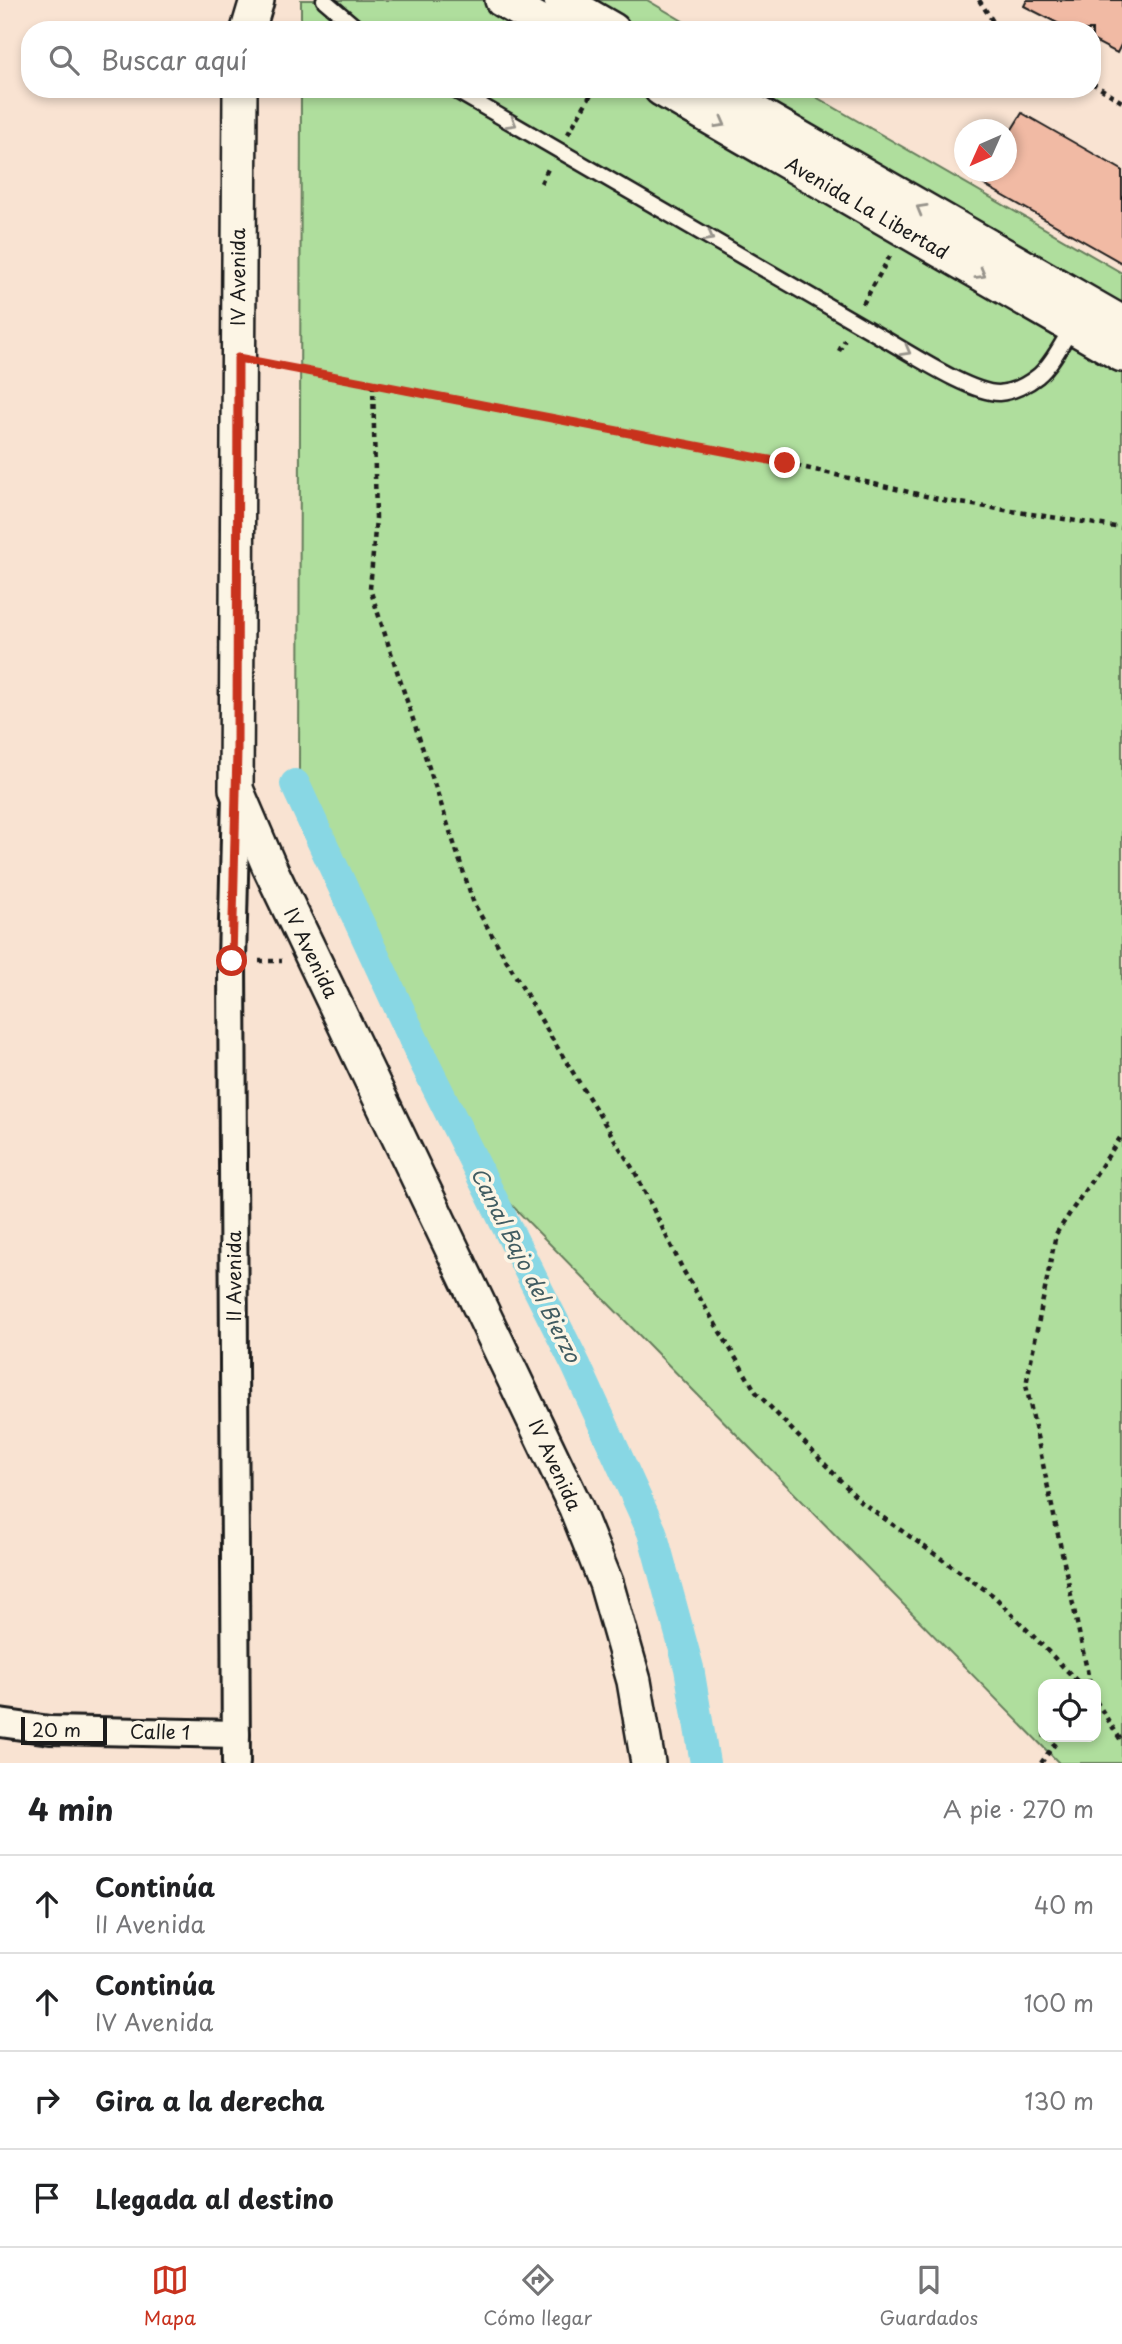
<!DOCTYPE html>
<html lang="es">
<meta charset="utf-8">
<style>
:root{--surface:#fff;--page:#f6f6f6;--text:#202124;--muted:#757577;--line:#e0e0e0;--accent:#c8321e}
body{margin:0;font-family:"Playpen Sans",sans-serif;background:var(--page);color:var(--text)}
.controls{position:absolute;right:21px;bottom:21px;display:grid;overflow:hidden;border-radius:14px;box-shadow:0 4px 10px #0003}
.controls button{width:63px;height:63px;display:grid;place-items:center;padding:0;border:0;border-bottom:2px solid var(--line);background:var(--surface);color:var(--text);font:35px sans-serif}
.compass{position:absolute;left:954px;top:119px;width:63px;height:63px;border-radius:50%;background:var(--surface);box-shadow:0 4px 10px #0003;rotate:225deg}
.scale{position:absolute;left:21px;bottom:18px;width:86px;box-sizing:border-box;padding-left:7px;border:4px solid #1c1c1c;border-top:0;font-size:19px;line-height:24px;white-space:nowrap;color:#1c1c1c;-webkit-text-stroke:5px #fcf5e5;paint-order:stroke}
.stop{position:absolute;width:21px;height:21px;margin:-16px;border:5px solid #c8321e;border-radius:50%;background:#fff}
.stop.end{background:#c8321e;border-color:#fff;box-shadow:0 2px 7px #0008}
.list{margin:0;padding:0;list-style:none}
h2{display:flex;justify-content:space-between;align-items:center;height:91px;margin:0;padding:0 28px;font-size:30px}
h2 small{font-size:23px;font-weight:400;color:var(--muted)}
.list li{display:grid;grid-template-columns:46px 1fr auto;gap:21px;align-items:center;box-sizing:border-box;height:98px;padding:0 28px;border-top:2px solid var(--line)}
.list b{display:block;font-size:26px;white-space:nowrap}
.list p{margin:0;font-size:23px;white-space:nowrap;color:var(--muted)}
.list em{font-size:23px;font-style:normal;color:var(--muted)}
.icon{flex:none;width:38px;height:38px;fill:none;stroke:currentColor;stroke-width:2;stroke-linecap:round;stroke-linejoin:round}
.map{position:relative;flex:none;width:1122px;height:1763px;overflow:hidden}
.search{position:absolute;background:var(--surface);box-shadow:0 4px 10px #0003;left:21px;right:21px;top:21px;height:77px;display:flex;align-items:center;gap:18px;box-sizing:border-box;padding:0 24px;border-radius:28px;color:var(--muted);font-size:26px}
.sheet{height:483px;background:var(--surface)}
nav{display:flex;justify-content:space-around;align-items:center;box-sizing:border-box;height:98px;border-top:2px solid var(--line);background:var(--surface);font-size:19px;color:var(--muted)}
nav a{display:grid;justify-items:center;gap:4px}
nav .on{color:var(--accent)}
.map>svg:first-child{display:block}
.green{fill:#afde9d;stroke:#667d5c;stroke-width:2;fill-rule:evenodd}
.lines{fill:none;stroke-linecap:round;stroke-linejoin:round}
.canal{stroke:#88d7e4;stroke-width:30}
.building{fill:#f1baa4;stroke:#1c1c1c;stroke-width:2}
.service-casing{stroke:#1c1c1c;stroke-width:19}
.minor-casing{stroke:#1c1c1c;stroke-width:32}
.tertiary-casing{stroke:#1c1c1c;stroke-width:38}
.path{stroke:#1c1c1c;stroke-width:4.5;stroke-dasharray:5 5;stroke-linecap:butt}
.service{stroke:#fcf5e5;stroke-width:14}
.minor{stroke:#fcf5e5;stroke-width:26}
.tertiary{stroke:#fcf5e5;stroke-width:33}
.oneway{stroke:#97938b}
.route{stroke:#c8321e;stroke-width:9}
.labels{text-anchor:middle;stroke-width:7;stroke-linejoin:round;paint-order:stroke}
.street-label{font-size:19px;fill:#1c1c1c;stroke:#fcf5e5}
.water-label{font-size:21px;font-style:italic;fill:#425d62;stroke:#fcf5e5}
</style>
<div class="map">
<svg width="1122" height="1763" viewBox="0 0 1122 1763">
<rect width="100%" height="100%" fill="#f9e3d2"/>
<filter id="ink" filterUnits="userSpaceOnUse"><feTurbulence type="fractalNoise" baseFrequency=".0143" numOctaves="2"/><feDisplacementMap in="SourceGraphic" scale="14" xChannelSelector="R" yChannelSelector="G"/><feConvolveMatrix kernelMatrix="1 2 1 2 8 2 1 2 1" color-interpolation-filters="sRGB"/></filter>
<g filter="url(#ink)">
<g class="green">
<path d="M301 0H647L698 30H301Z"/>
<path d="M301 89H802L1122 273V1763H1059L490 1183 299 770ZM1043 1684H1096V1737H1043Z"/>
</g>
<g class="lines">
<path class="canal" d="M295 784 423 1060 576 1365 652 1532 689 1668 705 1763"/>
</g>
<g class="building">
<path d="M1027 0H1122V43L1117 53 1092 40V30H1071L1024 6Z"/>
<path d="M1022 113 1122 170V263L981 183 988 172H1006V139Z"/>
</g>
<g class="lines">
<defs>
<g id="service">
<path d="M324 0 359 30"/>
<path d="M453 89 883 338C910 353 970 393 999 393 1013 392 1028 384 1038 376 1052 364 1062 343 1072 327"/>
</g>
<g id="minor">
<path d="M0 1723 50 1730 236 1734"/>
<path d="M236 1763 232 961 236 795"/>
</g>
<g id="tertiary">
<path d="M502 0 555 30"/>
<path d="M561 0 613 30"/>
<path d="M248 30 257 0"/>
<path d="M240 89 236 789 269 866 576 1508 606 1583 634 1681 648 1763"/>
<path d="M661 89 1122 355"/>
<path d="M715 89 1122 323"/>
</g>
</defs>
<use href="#service" class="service-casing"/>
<use href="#minor" class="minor-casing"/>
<use href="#tertiary" class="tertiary-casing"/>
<g class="path">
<path d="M979 0 994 23 1005 30"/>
<path d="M1092 83 1122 102"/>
<path d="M568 134 594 89"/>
<path d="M541 183 548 169"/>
<path d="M863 304 890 256"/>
<path d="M839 351 845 340"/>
<path d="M266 364 785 463 947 501 1122 528"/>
<path d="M373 384 376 518 370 589 474 904 551 1037 636 1174 683 1270 756 1392 861 1502 994 1596 1080 1684"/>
<path d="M259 961H282"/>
<path d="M1090 1684 1026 1385 1056 1234 1122 1135"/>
<path d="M1096 1701 1122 1742"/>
<path d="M1041 1763 1060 1737"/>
</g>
<use href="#service" class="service"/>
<use href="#minor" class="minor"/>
<use href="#tertiary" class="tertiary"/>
</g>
<defs><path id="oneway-chevron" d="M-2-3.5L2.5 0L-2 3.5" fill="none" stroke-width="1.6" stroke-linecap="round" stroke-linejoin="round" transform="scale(1.75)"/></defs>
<g class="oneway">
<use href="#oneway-chevron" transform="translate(512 123) rotate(30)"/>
<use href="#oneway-chevron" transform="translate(721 123) rotate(29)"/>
<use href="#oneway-chevron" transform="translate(921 209) rotate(-150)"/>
<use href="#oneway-chevron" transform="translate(709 237) rotate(30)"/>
<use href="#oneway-chevron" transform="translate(981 274) rotate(30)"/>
<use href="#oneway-chevron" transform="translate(906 351) rotate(29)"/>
</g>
</g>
<g class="lines" filter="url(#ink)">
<path class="route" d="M232 961 237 751 238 358 785 463"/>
</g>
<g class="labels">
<g class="street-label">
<text transform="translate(867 208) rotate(30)" y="7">Avenida La Libertad</text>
<text transform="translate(238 277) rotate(-90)" y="7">IV Avenida</text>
<text transform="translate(311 953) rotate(64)" y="7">IV Avenida</text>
<text transform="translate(234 1276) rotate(-90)" y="7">II Avenida</text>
<text transform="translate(555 1465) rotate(65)" y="7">IV Avenida</text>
<text transform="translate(160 1732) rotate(1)" y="7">Calle 1</text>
</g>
<g class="water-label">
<text transform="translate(525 1265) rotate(63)" y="7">Canal Bajo del Bierzo</text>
</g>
</g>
</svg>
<div class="controls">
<button><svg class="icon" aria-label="locate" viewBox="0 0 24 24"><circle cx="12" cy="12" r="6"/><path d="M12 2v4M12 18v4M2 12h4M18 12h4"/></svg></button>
</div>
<svg class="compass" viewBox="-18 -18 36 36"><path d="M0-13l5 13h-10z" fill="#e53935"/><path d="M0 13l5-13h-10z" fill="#757577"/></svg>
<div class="scale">20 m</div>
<div class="stop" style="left:232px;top:961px"></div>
<div class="stop end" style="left:785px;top:463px"></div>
<div class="search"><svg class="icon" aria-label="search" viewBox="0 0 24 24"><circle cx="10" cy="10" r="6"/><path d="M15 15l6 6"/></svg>Buscar aquí</div>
</div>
<section class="sheet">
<h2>4 min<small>A pie · 270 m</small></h2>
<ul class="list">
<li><svg class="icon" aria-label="ahead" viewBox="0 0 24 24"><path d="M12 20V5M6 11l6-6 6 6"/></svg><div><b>Continúa</b><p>II Avenida</p></div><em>40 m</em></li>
<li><svg class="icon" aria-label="ahead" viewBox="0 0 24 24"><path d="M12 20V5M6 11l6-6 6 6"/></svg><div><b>Continúa</b><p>IV Avenida</p></div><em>100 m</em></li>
<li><svg class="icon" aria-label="right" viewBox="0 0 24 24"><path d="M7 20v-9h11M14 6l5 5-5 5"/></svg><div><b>Gira a la derecha</b></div><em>130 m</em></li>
<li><svg class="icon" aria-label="arrive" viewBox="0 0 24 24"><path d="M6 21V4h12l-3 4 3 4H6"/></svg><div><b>Llegada al destino</b></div></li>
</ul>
</section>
<nav>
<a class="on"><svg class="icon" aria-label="map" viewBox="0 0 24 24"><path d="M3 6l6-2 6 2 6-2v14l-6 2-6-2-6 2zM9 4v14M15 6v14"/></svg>Mapa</a>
<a><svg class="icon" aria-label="directions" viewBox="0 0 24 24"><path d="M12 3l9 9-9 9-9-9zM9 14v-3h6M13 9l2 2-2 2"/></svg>Cómo llegar</a>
<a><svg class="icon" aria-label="saved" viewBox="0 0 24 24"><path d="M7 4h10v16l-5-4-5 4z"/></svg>Guardados</a>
</nav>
